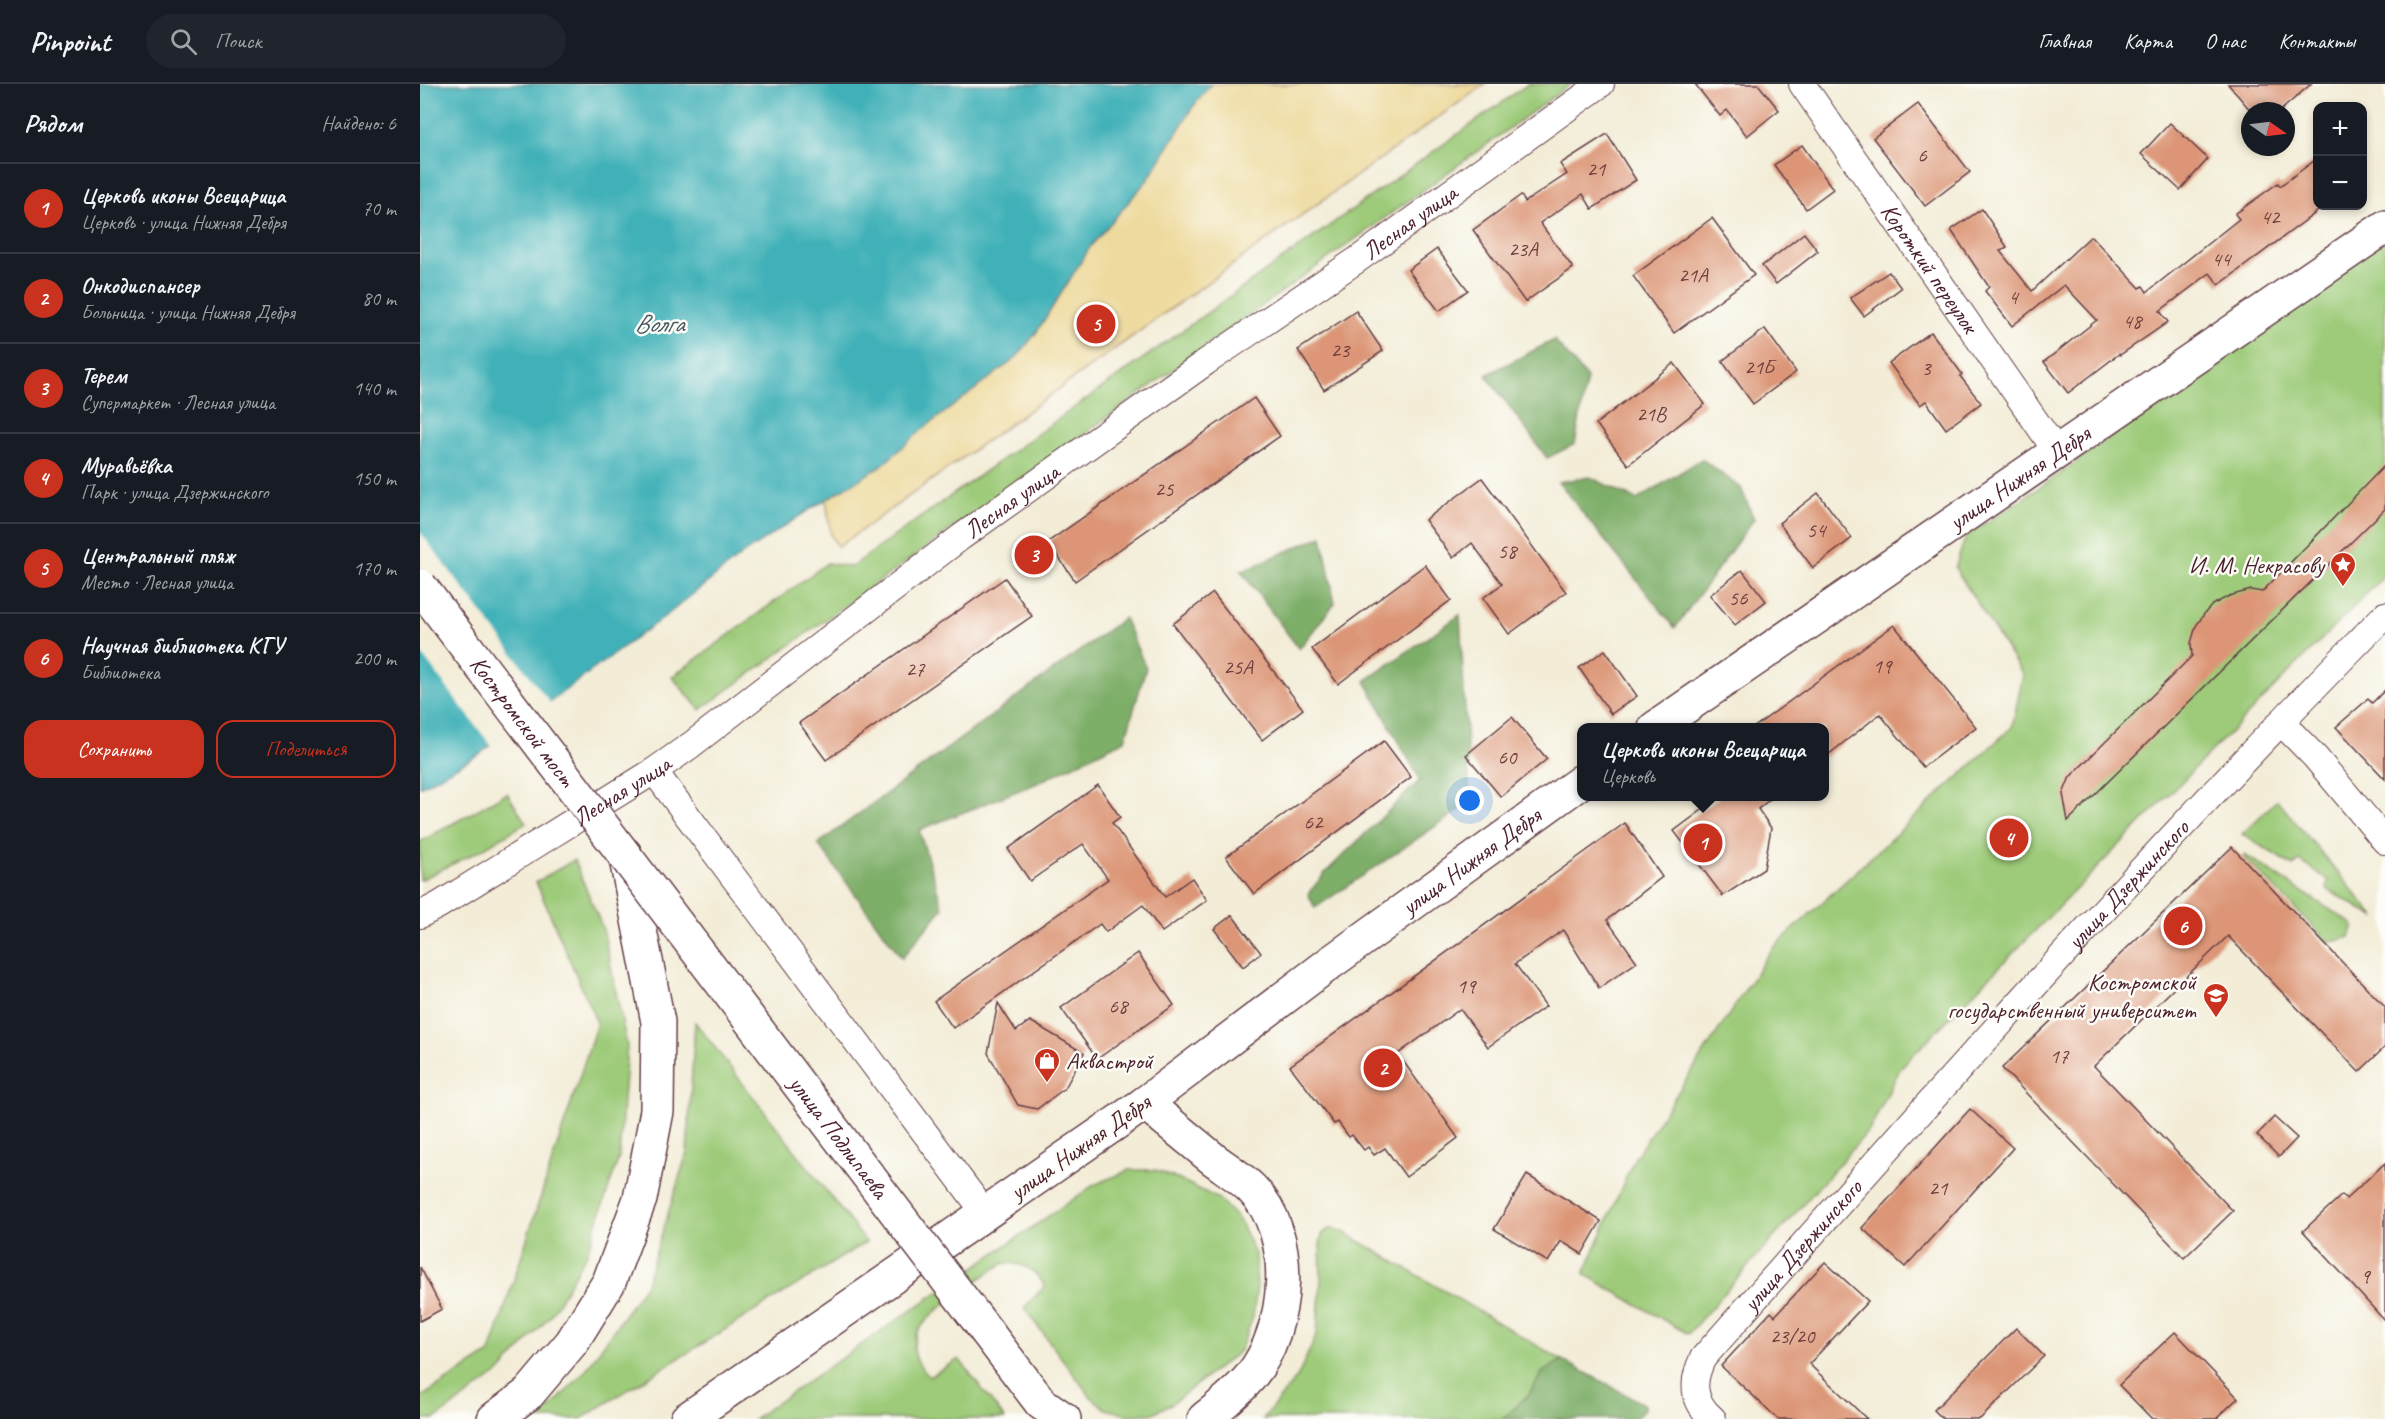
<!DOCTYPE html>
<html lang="ru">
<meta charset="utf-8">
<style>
:root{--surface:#171b24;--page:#20242c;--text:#f1f3f6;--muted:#9ea1a6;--line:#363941;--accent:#c8321e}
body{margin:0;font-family:Caveat,sans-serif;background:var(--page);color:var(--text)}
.controls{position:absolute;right:18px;top:18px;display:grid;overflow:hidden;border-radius:12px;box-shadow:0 3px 9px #0003}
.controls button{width:54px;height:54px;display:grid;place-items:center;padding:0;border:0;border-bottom:2px solid var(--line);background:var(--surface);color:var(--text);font:30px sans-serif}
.compass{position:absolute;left:1821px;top:18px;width:54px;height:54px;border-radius:50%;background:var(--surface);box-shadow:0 3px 9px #0003;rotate:104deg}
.you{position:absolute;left:1050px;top:717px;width:21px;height:21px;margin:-15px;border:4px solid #fff;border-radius:50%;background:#1a73e8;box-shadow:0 0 0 9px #1a73e833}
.badge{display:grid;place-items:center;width:39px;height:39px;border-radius:50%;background:var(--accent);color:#fff;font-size:20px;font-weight:700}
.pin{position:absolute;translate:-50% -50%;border:3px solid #fff;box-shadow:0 2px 6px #0006}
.popup{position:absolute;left:1157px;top:639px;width:252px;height:78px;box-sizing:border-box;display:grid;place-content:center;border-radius:12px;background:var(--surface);filter:drop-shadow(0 2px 4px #0005);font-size:20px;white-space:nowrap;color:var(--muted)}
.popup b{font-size:22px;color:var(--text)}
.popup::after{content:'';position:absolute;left:50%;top:100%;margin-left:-12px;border:12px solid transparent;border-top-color:var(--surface)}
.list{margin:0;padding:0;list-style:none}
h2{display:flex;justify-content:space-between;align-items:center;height:78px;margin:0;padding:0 24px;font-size:26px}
h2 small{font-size:20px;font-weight:400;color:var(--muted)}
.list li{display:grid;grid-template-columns:39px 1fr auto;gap:18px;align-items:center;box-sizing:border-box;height:90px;padding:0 24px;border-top:2px solid var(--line)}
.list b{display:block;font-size:22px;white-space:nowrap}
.list p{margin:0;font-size:20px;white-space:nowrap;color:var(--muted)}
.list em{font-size:20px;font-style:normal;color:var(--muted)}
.actions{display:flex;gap:12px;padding:18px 24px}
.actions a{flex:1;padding:14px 0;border:2px solid var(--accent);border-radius:18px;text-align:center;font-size:21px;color:var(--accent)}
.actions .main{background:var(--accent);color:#fff}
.icon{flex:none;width:33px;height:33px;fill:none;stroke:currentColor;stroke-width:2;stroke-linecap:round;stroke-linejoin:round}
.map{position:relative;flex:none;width:1965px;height:1335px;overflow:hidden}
header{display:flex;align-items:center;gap:36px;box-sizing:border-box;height:84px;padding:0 30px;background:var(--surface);border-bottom:2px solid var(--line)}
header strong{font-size:28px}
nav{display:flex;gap:33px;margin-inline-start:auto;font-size:21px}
.search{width:420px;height:54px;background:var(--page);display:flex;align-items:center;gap:15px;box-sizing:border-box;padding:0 21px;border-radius:33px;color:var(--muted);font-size:22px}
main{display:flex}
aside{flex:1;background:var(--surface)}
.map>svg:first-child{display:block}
.green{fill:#9dcb79;stroke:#747552;stroke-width:1.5}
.forest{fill:#7eaf69;stroke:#64674a;stroke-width:1.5}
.sand{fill:#eeda9e;stroke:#9c7c64;stroke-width:1.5}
.water{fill:#40b1b8;stroke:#456872;stroke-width:1.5}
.pier{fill:#f3edd8}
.building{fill:#dc9677}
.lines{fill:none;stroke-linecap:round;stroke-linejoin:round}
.minor-casing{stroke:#633e45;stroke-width:28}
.major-casing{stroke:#633e45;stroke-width:36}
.highway-casing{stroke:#633e45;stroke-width:36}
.minor{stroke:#fff;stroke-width:26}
.major{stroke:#fff;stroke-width:33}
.highway{stroke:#fff;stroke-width:33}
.highway-bridge-casing{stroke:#633e45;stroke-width:36;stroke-linecap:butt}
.highway-bridge{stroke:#fff;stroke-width:33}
.labels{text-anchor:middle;stroke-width:5;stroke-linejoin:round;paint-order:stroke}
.number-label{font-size:21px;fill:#6e3d3e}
.street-label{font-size:24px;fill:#4a1f2b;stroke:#fdfcf7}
.poi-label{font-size:24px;fill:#4a1f2b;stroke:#fdfcf7;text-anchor:end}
.water-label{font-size:26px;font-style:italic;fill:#465963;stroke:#fdfcf7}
</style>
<header>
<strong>Pinpoint</strong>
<div class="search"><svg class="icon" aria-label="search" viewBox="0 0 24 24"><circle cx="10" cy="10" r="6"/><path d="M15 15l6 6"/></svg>Поиск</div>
<nav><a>Главная</a><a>Карта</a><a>О нас</a><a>Контакты</a></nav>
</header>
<main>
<aside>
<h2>Рядом<small>Найдено: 6</small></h2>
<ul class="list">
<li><span class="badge">1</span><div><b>Церковь иконы Всецарица</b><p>Церковь · улица Нижняя Дебря</p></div><em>70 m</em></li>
<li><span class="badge">2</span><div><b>Онкодиспансер</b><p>Больница · улица Нижняя Дебря</p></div><em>80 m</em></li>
<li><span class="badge">3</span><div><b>Терем</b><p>Супермаркет · Лесная улица</p></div><em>140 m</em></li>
<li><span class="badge">4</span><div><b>Муравьёвка</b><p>Парк · улица Дзержинского</p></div><em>150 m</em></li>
<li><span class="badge">5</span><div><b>Центральный пляж</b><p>Место · Лесная улица</p></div><em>170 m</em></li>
<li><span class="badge">6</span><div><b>Научная библиотека КГУ</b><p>Библиотека</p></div><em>200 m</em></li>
</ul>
<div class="actions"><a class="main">Сохранить</a><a>Поделиться</a></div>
</aside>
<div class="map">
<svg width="1965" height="1335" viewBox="0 0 1965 1335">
<rect width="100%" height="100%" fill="#fdfcf7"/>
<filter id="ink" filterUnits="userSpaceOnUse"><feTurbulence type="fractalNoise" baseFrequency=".0167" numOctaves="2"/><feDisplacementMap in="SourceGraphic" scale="12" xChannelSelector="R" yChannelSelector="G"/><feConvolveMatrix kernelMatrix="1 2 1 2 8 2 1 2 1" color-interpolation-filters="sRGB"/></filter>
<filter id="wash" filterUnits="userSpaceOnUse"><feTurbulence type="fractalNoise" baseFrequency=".008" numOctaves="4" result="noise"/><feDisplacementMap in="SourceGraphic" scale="24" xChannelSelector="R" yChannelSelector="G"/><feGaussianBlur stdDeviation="1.35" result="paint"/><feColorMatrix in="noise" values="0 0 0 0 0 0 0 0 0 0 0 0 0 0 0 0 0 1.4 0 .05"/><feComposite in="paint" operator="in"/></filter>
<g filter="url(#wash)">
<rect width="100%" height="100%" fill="#f3edd8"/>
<g class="green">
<path d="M1108 0H1151L280 626 252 593 407 479 431 483Z"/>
<path d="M1965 152V491L1481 983 1450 1045 1268 1250 1164 1190 1214 1075 1352 865 1592 643 1603 591 1535 484 1546 452 1631 396Z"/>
<path d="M87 709 106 739 59 767 0 796V758Z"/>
<path d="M1857 716 1956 834 1907 805 1908 796 1880 777 1873 782 1822 750Z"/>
<path d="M1825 771 1934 841 1930 853 1918 857H1907L1823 772Z"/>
<path d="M154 776 183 845 207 961 199 1073 167 1169 131 1231 80 1288 15 1335H0V1314L70 1269 177 939 116 798Z"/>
<path d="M275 938 446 1158 161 1335H120L165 1287 226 1200 267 1069Z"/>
<path d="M709 1086H735L767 1099 799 1115 819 1136 835 1170 837 1202 833 1233 820 1267 751 1320 731 1330 708 1331 686 1325 670 1312 604 1224 625 1202C614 1185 604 1179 584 1179 563 1192 500 1232 495 1255 491 1271 499 1281 509 1293L539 1275 585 1335H333L674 1101Z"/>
<path d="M913 1144 922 1147 1142 1276 1123 1288 1109 1310 1083 1335H843L878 1292 897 1249 901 1194 900 1160 902 1151 907 1146Z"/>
</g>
<g class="forest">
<path d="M1134 256 1167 294 1155 360 1127 374 1066 291Z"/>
<path d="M1282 375 1321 404 1334 435 1255 544 1138 398 1170 393 1217 416Z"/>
<path d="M902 452 915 519 879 565 821 487Z"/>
<path d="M1040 531 1050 719 895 824 888 810 905 789 1000 696 945 597Z"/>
<path d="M704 534 726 584 705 656 615 700 499 746 523 824 482 874 398 760Z"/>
<path d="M1142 1276 1222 1319 1225 1322 1223 1327 1215 1335H1083L1109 1310 1123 1288Z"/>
</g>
<path class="sand" d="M791 0H1065L418 463 411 451 406 415 460 383 503 345 596 274 616 249 670 163 729 94 772 24Z"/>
<path class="water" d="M0 0H791L772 24 729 94 670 163 616 249 596 274 503 345 460 383 392 424 323 470 252 527 58 671 0 703Z"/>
<path class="pier" d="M0 448 131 620 73 664 0 568Z"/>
<g id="blocks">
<g class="building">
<path d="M1275 0H1338L1359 26 1327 52 1307 26 1300 32Z"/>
<path d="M1808 0H1891L1860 27H1831Z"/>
<path d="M1498 20 1550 88 1505 122 1453 54Z"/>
<path d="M1750 39 1788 75 1760 106 1721 70Z"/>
<path d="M1187 50 1216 96 1172 125 1163 110 1120 139 1153 184 1105 218 1053 146 1101 111 1105 118 1147 90 1140 80Z"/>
<path d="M1382 61 1413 105 1386 125 1354 81Z"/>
<path d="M1898 74V127L1799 201 1790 189 1740 227 1748 238 1700 271 1699 270 1648 309 1624 278 1677 236 1644 201 1592 242 1565 207 1569 203 1531 146 1562 125 1587 163 1580 167 1612 207 1671 152 1720 204 1723 202 1727 208 1819 135 1815 130 1858 99 1860 102Z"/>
<path d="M1292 134 1334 191 1254 249 1213 192Z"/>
<path d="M1384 149 1398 167 1356 200 1342 182Z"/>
<path d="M1017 165 1048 206 1019 227 988 186Z"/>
<path d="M1469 188 1481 204 1444 232 1430 214Z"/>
<path d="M936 227 963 267 904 306 878 266Z"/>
<path d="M1345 245 1376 288 1333 320 1302 277Z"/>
<path d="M1511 248 1542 290 1540 292 1561 319 1526 345 1506 317 1500 321 1469 279Z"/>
<path d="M1254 279 1285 320 1208 381 1176 340Z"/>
<path d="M834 314 860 352 655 497 628 458Z"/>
<path d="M1965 381V425L1648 737 1643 710 1650 693 1772 572 1771 559 1776 542 1784 530 1792 521 1809 512 1831 506 1842 508Z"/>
<path d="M1062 394 1146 508 1089 550 1063 514 1082 500 1052 459 1033 474 1005 436Z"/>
<path d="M1398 409 1432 454 1393 484 1359 439Z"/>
<path d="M1005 481 1031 516 918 600 892 565Z"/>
<path d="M1322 486 1346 517 1315 541 1290 511Z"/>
<path d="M585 494 612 532 406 676 379 639Z"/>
<path d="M793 509 883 625 842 656 753 540Z"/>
<path d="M1474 541 1556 643 1503 683 1460 630 1404 674V644H1333Z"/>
<path d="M1185 566 1217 612 1191 630 1159 584Z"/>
<path d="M1965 606V695L1916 643 1948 615 1952 619Z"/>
<path d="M1092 633 1127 675 1081 713 1046 671Z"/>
<path d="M964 657 991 693 834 810 806 773Z"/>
<path d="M678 701 700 733 692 739 745 813 772 794 787 816 742 848 723 821 686 848 680 840 533 944 514 917 688 795 663 760 610 797 588 765Z"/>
<path d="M1301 712H1354L1338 725 1351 744 1344 785 1303 812 1254 747Z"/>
<path d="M1205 739 1242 793 1187 836 1217 878 1179 904 1143 846 1095 880 1126 922 1068 963 1040 925 978 970 1038 1054 986 1093 965 1064 954 1071 948 1063 944 1066 932 1051 929 1053 918 1038 914 1040 870 982Z"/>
<path d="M1812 763 1965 923V963L1939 988 1808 852 1674 982 1813 1127 1764 1174 1582 984Z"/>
<path d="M812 831 841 869 823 883 794 845Z"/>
<path d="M718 869 754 921 677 975 641 924Z"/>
<path d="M578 919 596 947 610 937 664 969 645 1004 617 1025 598 1021 568 969Z"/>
<path d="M1550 1025 1593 1064 1485 1183 1442 1144Z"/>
<path d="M1854 1033 1877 1054 1859 1073 1837 1051Z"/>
<path d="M1965 1079V1237L1883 1147 1922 1111 1926 1115Z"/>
<path d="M1107 1091 1181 1137 1162 1170 1141 1157 1128 1178 1074 1145Z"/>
<path d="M1405 1178 1448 1217 1389 1280 1447 1335H1358L1301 1282 1351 1228 1355 1232Z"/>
<path d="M0 1183 22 1225 0 1237Z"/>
<path d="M1596 1244 1624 1272 1560 1335H1523L1514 1326Z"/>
<path d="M1755 1248 1818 1314 1796 1335H1732L1699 1301Z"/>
</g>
</g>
</g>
<g filter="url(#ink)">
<use href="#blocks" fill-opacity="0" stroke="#633e45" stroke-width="1.5"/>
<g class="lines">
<defs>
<g id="minor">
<path id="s1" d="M1382 0 1637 368"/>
<path d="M1861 638 1895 673 1965 757"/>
<path d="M234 687 565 1129"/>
<path id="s2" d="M0 831 19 821 234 687 271 661 541 453 786 278 937 176 1181 0"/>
<path id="s3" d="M1293 1335C1272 1317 1271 1298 1283 1274 1505 1021 1729 770 1965 531"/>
</g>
<g id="major">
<path id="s4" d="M1235 644 1965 143"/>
<path id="s5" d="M725 1019 910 879 1162 697"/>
</g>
<g id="highway">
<path d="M567 1248 621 1319 644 1335"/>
<path d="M74 1335 109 1309 152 1258 189 1198 220 1115 237 1027 238 938 205 770"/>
<path d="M267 1335 725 1019C747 1037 770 1056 792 1074 805 1084 820 1093 832 1105 877 1150 869 1245 831 1292 818 1308 800 1322 784 1335"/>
</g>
</defs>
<use href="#minor" class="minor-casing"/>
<use href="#major" class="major-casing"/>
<use href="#highway" class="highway-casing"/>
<use href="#minor" class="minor"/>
<use href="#major" class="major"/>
<use href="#highway" class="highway"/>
<defs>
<g id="highway-bridge">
<path id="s6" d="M0 502 567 1248"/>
</g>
</defs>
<use href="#highway-bridge" class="highway-bridge-casing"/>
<use href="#highway-bridge" class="highway-bridge"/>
</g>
</g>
<defs>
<symbol id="sight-pin" viewBox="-11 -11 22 30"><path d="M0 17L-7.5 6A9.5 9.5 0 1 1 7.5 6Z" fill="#c8321e" stroke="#fdfcf7"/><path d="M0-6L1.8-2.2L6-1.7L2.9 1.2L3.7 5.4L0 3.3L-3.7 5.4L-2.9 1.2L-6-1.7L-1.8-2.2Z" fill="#fff"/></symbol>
<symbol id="university-pin" viewBox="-11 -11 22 30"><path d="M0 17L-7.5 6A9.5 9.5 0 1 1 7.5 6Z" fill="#c8321e" stroke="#fdfcf7"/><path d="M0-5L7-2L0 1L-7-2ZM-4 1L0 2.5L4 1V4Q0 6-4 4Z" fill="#fff"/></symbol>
<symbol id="shop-pin" viewBox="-11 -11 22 30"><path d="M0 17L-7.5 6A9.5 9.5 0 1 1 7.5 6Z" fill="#c8321e" stroke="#fdfcf7"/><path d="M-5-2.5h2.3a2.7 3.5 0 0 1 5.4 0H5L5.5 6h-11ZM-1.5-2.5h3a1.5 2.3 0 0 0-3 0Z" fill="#fff"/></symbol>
</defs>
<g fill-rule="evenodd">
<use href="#sight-pin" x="1908" y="466" width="30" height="40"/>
<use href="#university-pin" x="1781" y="897" width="30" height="40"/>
<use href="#shop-pin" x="612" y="962" width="30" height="40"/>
</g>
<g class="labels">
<g class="number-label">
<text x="1502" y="78">6</text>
<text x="1176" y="92">21</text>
<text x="1850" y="140">42</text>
<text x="1103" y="172">23А</text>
<text x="1801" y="182">44</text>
<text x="1273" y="198">21А</text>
<text x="1593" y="220">4</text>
<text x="1712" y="244">48</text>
<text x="920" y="273">23</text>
<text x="1339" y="290">21Б</text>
<text x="1506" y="291">3</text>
<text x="1231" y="337">21В</text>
<text x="744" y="412">25</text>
<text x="1396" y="453">54</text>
<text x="1087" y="474">58</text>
<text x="1318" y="521">56</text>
<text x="1462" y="589">19</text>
<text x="818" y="590">25А</text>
<text x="495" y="592">27</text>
<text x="1087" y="680">60</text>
<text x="893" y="745">62</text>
<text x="1046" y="909">19</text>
<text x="698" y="929">68</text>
<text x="1639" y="979">17</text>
<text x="1518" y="1111">21</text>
<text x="1945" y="1199">9</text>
<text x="1372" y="1259">23/20</text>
</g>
<g class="street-label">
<text dy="8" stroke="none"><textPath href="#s2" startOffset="1209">Лесная улица</textPath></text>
<text dy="8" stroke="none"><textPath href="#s1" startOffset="224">Короткий переулок</textPath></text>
<text dy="8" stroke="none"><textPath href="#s4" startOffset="442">улица Нижняя Дебря</textPath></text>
<text dy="8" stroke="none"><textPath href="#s2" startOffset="723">Лесная улица</textPath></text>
<text dy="8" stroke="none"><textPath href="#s6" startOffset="170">Костромской мост</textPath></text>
<text dy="8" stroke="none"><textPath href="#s2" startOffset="237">Лесная улица</textPath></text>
<text dy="8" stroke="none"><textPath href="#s5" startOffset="406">улица Нижняя Дебря</textPath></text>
<text dy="8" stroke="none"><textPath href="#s3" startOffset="704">улица Дзержинского</textPath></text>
<text dy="8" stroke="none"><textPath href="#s6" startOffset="692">улица Подлипаева</textPath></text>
<text transform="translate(660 1063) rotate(-35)" y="8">улица Нижняя Дебря</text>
<text dy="8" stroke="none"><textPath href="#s3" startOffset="218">улица Дзержинского</textPath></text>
</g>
<g class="poi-label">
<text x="1904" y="489">И. М. Некрасову</text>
<text x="1776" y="906">Костромской<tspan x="1776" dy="28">государственный университет</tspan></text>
<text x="646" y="985" text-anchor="start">Аквастрой</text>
</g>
<g class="water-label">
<text x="239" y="248">Волга</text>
</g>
</g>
</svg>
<div class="controls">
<button>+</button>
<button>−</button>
</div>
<svg class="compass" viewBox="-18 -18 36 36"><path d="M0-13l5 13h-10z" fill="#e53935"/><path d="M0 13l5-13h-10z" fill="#9ea1a6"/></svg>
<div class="you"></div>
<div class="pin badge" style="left:1283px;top:759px">1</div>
<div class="popup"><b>Церковь иконы Всецарица</b>Церковь</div>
<div class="pin badge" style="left:963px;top:984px">2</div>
<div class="pin badge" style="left:614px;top:471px">3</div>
<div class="pin badge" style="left:1589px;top:754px">4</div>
<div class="pin badge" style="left:676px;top:240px">5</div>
<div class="pin badge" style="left:1763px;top:842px">6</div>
</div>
</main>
